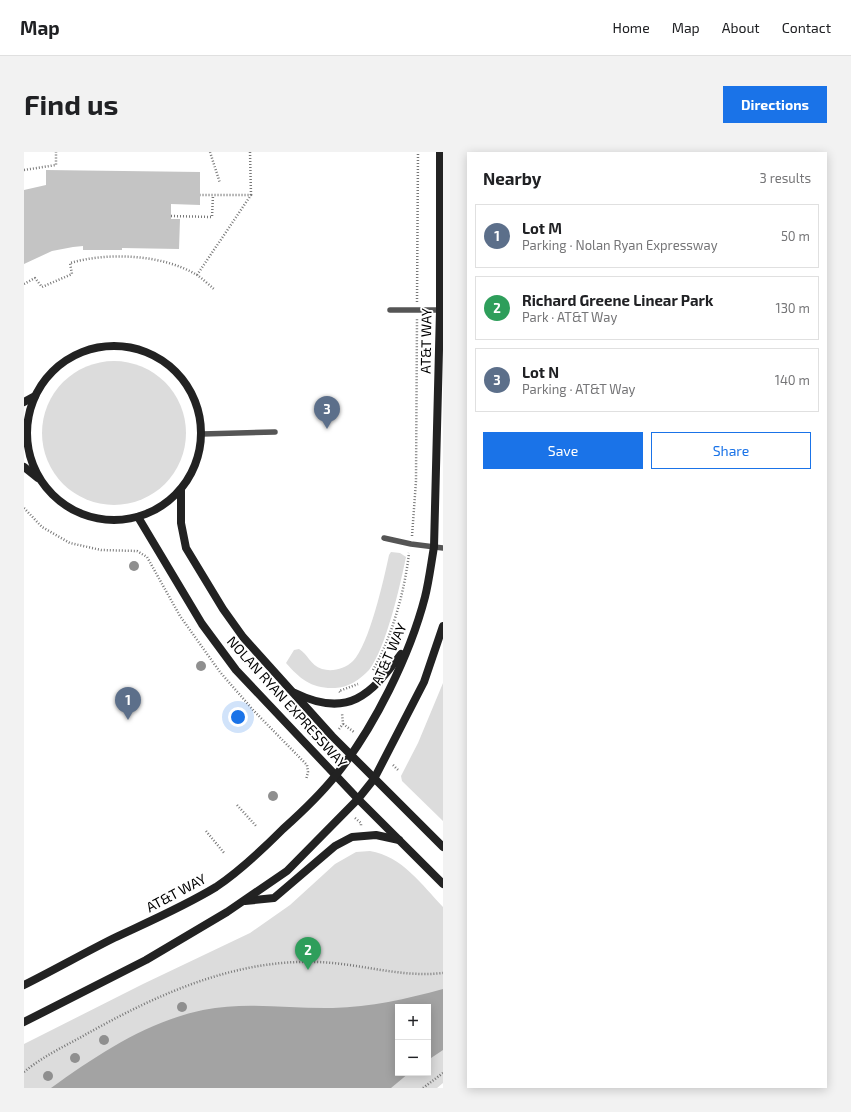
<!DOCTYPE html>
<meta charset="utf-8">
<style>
:root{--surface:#fff;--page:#f2f2f2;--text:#202124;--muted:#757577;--line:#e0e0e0;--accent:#1a73e8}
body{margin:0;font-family:"Exo 2",sans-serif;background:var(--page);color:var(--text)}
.controls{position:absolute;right:12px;bottom:12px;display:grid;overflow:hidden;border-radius:0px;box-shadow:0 2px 10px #0003}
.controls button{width:36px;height:36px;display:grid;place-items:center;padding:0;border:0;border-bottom:1px solid var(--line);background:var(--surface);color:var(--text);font:20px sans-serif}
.you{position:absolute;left:214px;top:565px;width:14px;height:14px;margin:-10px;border:3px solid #fff;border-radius:50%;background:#1a73e8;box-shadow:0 0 0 6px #1a73e833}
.badge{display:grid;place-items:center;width:26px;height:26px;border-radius:50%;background:var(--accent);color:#fff;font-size:13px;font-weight:700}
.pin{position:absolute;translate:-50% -33px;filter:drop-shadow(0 1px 2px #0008)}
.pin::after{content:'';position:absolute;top:21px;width:14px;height:12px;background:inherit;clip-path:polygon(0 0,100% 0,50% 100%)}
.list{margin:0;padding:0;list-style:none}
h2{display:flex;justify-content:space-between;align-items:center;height:52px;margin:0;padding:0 16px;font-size:17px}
h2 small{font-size:13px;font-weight:400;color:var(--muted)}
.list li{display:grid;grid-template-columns:26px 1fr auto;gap:12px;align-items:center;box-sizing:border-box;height:64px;margin:0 8px 8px;padding:0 8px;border:1px solid var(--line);border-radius:0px}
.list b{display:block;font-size:15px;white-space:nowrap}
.list p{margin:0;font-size:13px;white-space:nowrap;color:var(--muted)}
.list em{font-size:13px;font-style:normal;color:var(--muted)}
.actions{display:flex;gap:8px;padding:12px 16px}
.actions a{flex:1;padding:9px 0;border:1px solid var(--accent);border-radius:0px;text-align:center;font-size:14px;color:var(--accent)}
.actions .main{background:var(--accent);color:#fff}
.map{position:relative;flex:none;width:419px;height:936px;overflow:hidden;border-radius:0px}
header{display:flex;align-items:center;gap:24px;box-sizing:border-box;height:56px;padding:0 20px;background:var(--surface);border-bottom:1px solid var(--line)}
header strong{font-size:19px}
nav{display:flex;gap:22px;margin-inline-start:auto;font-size:14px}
.intro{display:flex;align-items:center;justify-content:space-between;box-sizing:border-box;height:96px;padding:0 24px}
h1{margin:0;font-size:28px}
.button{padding:10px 18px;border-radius:0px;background:var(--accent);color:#fff;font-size:14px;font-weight:700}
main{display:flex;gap:24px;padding:0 24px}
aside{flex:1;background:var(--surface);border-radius:0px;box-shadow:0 2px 10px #0003}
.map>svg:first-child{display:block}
.green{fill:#dcdcdc;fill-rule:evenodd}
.water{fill:#a3a3a3}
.building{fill:#c4c4c4}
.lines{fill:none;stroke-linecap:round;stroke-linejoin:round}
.path{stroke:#777;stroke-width:2.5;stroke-dasharray:1 2;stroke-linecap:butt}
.lane{stroke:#555;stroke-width:5.5}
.secondary{stroke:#222;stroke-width:8}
.tree{fill:#8f8f8f}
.labels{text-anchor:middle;stroke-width:3.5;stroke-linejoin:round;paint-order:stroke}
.street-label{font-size:14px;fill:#000;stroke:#fff}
</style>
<header>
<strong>Map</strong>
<nav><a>Home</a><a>Map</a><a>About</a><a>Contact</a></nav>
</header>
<div class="intro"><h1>Find us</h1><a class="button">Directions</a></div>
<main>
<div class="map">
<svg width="419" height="936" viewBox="0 0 419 936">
<rect width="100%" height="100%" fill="#fff"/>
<g class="green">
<circle cx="90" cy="281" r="72"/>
<path d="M367 400 376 401 382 405C376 434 362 496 345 518 337 527 323 536 311 536 288 537 276 527 262 511L270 498 275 497C284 502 286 513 298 517 308 520 321 517 329 509 345 493 360 427 365 403Z"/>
<path d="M419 531V669L378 629 377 624 394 591Z"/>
<path d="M346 699C378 704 398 733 419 755V931L413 936H0V892L119 832 226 781 266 753 311 712 332 700ZM374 855H404V921H374Z"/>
</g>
<path class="water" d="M419 837V898L404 908V855H374V921H385L367 936H27C73 903 122 870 179 858 223 849 265 857 309 856 347 855 382 847 419 837Z"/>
<path class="building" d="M22 18 176 20V53L147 52V67H156L155 97 98 96V98H59V94L49 95 28 99 0 112V38L22 33Z"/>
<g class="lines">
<g class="path">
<path d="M186 0 196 31"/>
<path d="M226 0 227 43"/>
<path d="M0 18 32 13V0"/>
<path d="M147 64 188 65 189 43"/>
<path d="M173 123 227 43H176"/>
<path d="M0 132 11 126 18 135 48 122 46 111C84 100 138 102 173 123 179 127 185 133 190 137"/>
<path d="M393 150 394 0"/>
<path d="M0 356 18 375 46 391 77 398 113 399 123 405 156 464 196 520 230 559 283 613 284 620 282 628"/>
<path d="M388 384 392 329 393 167"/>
<path d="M349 518C368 485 381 438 385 401"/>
<path d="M316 540 315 539 334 532"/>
<path d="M319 572 330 580"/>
<path d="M315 577 319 572 318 561"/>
<path d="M369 613 374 618"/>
<path d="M213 653 233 675"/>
<path d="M331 666 337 671V674"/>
<path d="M182 679 201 702"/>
<path d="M0 920C18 905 39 895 59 884 130 844 209 807 293 810 335 811 376 826 419 821"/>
<path d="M399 936 419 921"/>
</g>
<g class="lane">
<path d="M366 158H419"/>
<path d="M178 282 251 280"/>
<path d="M360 386 387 392 419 396"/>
</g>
<g class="secondary">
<circle cx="90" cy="281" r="87"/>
<path d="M0 250 11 244"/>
<path d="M0 315 14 326"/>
<path d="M157 338V371L162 396 199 457 219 485 308 584 419 695"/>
<path d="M114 365 178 472 212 518 334 647 419 732"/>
<path d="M271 541C324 567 347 543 377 502"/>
<path d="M221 749 250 746 311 694 328 685 352 683 375 688"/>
<path d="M0 833C30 818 60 801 90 786 124 770 159 755 192 735 216 719 239 697 259 677 278 660 296 643 312 623 350 576 386 503 401 445 405 429 407 412 410 395L416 158V0"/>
<path d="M0 870 122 808 203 760 263 719 334 647 350 627 400 530 419 474"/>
</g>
</g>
<g class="tree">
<circle cx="110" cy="414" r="5"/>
<circle cx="177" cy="514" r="5"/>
<circle cx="218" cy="563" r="5"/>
<circle cx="249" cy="644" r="5"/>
<circle cx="158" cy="855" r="5"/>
<circle cx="80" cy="888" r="5"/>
<circle cx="51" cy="906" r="5"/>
<circle cx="24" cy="924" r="5"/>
</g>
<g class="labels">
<g class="street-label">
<text transform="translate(402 189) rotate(-89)" y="5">AT&amp;T WAY</text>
<text transform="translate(365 502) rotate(-66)" y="5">AT&amp;T WAY</text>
<text transform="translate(263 550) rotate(48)" y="5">NOLAN RYAN EXPRESSWAY</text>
<text transform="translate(152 741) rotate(-28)" y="5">AT&amp;T WAY</text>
</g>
</g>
</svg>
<div class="controls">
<button>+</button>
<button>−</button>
</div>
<div class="you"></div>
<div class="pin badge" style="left:104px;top:568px;background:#5c6f8a">1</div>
<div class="pin badge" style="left:284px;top:818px;background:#2e9e5b">2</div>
<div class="pin badge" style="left:303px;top:277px;background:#5c6f8a">3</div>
</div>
<aside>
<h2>Nearby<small>3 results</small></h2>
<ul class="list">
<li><span class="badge" style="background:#5c6f8a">1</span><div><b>Lot M</b><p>Parking · Nolan Ryan Expressway</p></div><em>50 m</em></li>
<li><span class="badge" style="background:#2e9e5b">2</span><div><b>Richard Greene Linear Park</b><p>Park · AT&amp;T Way</p></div><em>130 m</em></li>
<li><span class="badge" style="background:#5c6f8a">3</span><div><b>Lot N</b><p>Parking · AT&amp;T Way</p></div><em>140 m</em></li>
</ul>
<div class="actions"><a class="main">Save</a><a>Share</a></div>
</aside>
</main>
